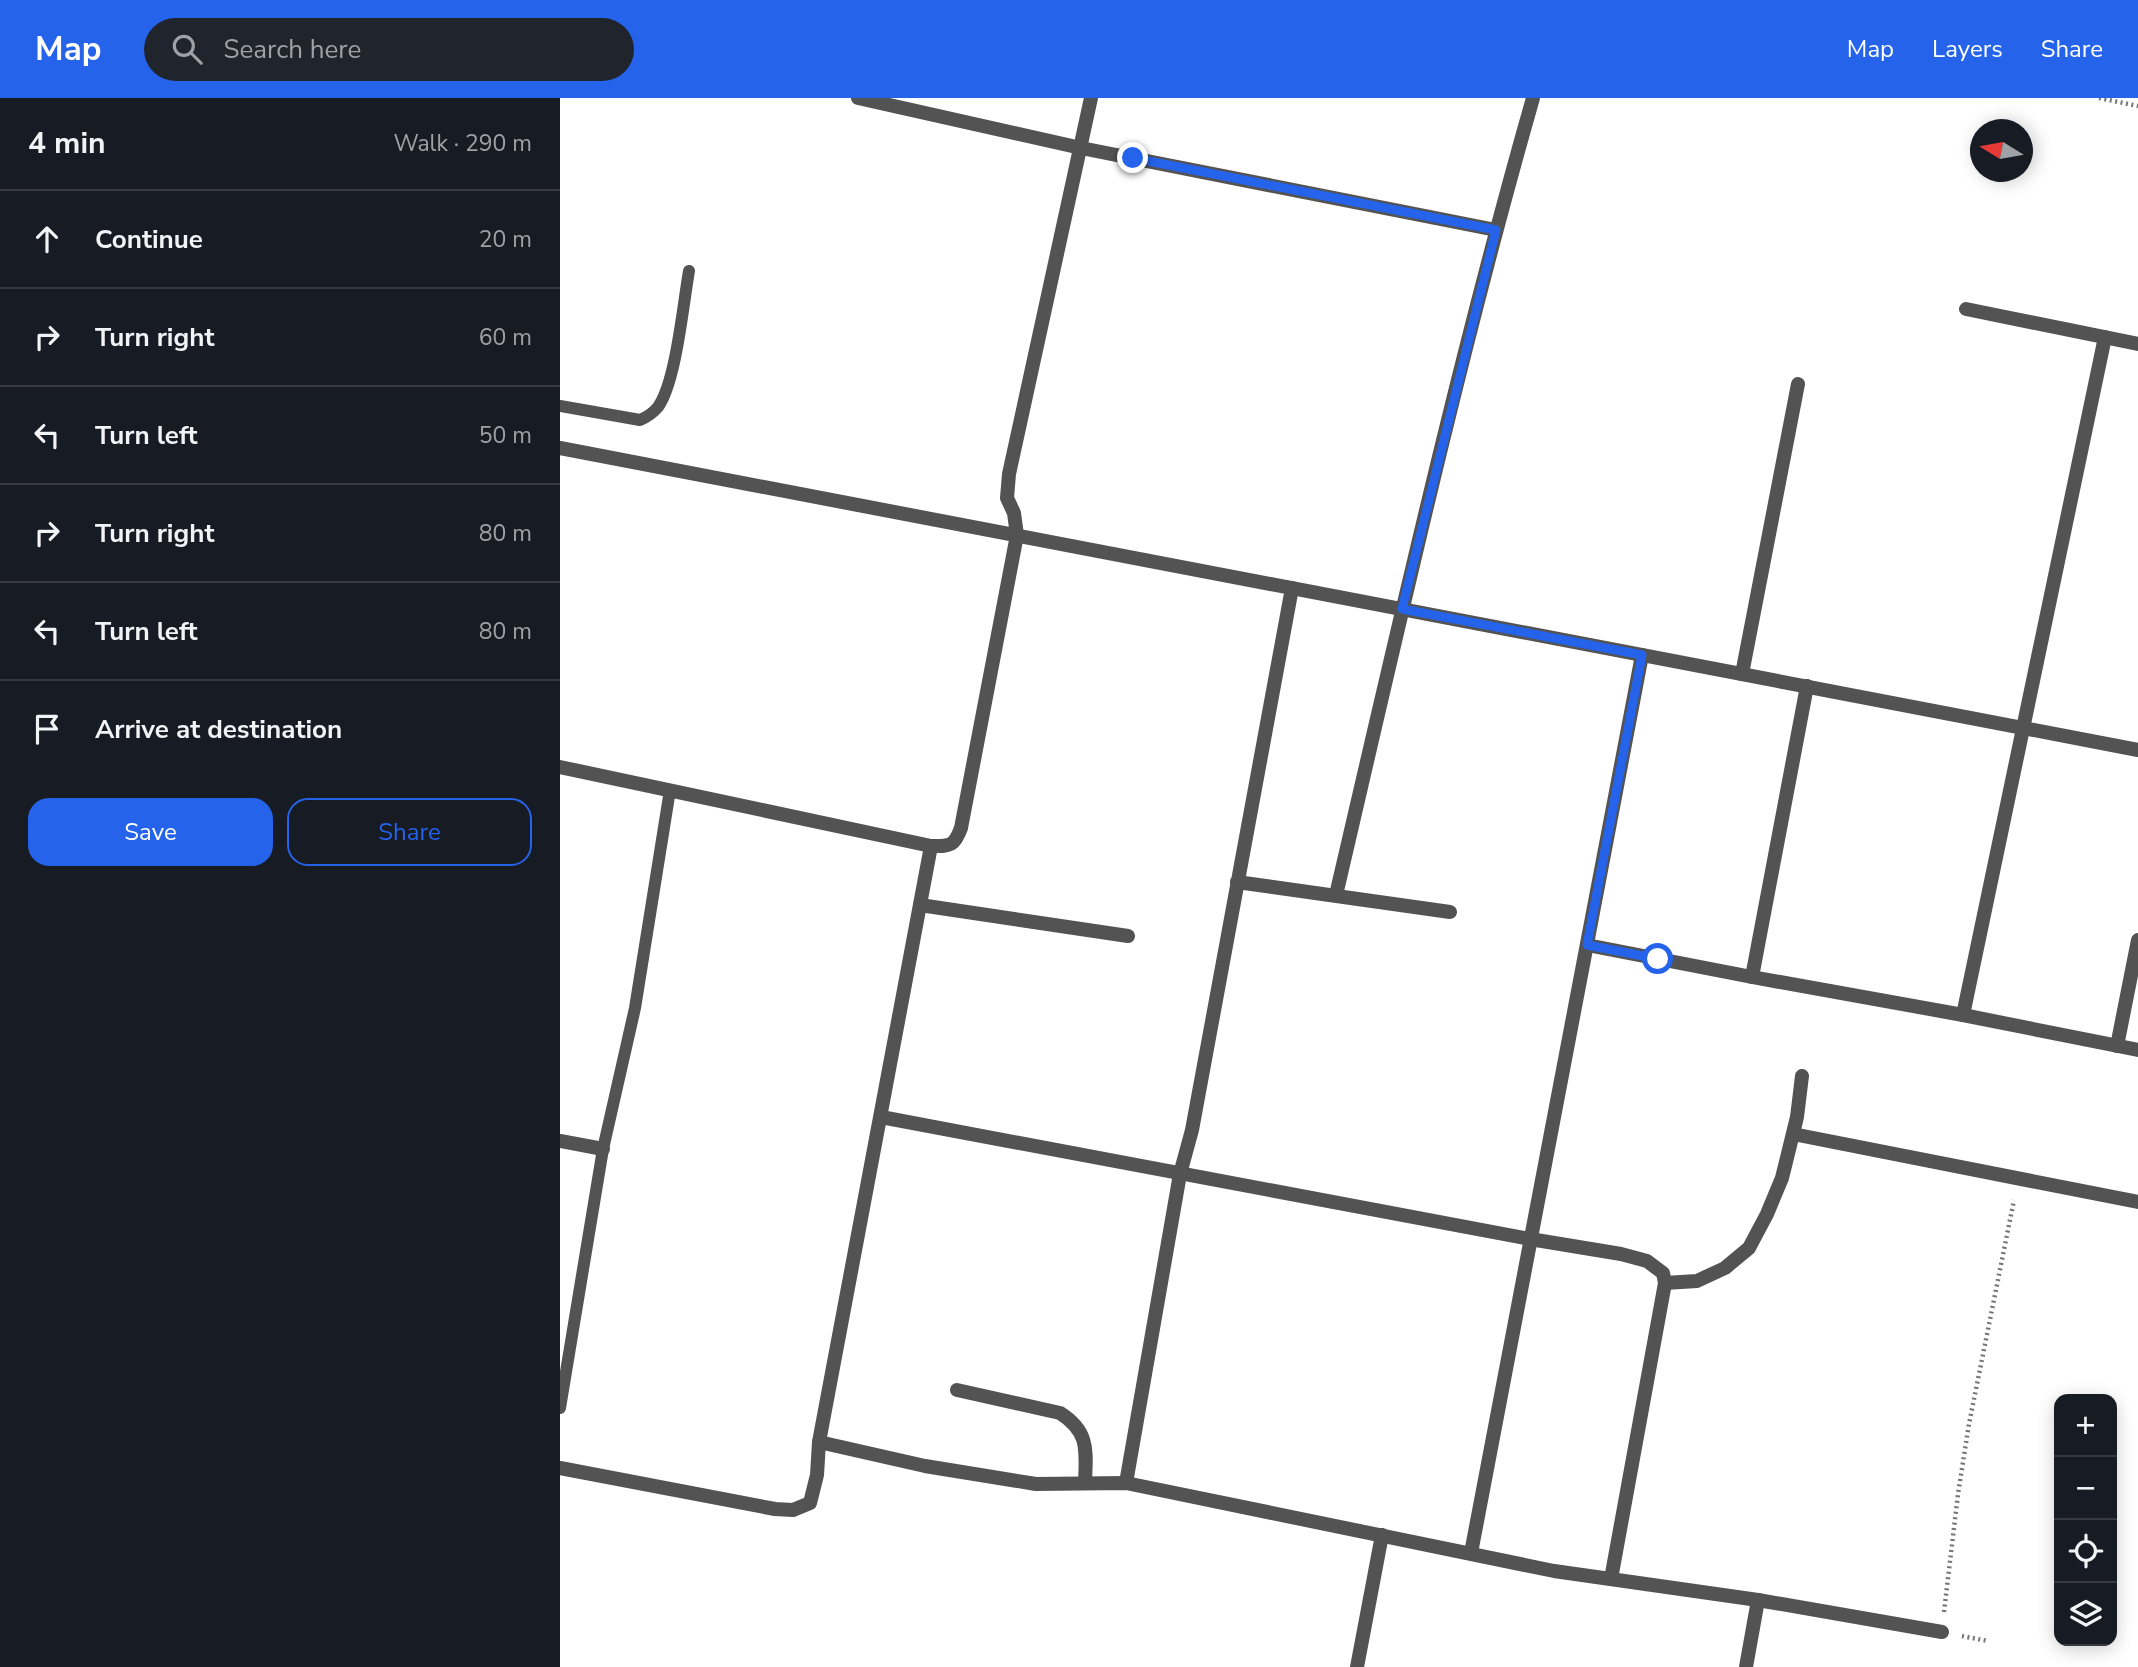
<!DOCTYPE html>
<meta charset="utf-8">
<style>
:root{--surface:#171b24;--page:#20242c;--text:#f1f3f6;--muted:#9ea1a6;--line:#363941;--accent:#2563eb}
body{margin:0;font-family:"Nunito Sans",sans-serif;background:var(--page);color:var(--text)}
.controls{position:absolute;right:21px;bottom:21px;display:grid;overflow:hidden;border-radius:14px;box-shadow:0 4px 18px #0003}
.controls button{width:63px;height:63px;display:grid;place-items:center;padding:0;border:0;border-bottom:2px solid var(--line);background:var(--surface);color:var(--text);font:35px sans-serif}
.compass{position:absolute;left:1410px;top:21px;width:63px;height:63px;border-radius:50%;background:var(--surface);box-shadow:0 4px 18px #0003;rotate:281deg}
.stop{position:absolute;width:21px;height:21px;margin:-16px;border:5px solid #2563eb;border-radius:50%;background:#fff}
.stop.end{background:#2563eb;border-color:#fff;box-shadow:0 2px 7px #0008}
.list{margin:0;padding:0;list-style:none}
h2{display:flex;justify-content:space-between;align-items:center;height:91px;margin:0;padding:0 28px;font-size:30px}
h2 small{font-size:23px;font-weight:400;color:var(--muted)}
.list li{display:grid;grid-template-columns:46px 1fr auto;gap:21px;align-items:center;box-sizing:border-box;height:98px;padding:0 28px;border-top:2px solid var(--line)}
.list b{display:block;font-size:26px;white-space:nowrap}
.list em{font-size:23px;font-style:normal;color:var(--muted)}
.actions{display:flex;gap:14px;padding:21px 28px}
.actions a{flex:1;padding:16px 0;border:2px solid var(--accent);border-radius:21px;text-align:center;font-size:24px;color:var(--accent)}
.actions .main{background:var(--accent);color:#fff}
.icon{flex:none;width:38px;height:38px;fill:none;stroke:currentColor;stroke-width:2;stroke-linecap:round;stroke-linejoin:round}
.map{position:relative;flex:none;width:1578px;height:1569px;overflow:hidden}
header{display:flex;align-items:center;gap:42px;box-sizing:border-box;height:98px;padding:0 35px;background:var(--accent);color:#fff}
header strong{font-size:33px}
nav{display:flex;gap:38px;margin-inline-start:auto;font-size:24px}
.search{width:490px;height:63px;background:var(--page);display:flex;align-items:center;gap:18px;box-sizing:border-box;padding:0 24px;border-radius:38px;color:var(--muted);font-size:26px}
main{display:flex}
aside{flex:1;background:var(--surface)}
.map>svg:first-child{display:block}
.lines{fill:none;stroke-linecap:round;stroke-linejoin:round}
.path{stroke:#757575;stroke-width:4.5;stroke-dasharray:2 3.5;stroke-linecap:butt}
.lane{stroke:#535353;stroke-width:12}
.street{stroke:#535353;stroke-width:14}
.route{stroke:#2563eb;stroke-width:9}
</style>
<header>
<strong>Map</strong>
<div class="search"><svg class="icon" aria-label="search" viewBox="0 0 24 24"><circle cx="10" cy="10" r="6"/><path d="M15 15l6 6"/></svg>Search here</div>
<nav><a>Map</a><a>Layers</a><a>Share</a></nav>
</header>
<main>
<aside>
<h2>4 min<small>Walk · 290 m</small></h2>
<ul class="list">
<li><svg class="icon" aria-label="ahead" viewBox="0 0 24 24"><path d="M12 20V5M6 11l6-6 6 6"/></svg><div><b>Continue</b></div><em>20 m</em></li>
<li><svg class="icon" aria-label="right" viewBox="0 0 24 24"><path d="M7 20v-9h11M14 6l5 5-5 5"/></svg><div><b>Turn right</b></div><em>60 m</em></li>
<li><svg class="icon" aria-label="left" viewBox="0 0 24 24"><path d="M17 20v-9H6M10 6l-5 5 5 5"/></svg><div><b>Turn left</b></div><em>50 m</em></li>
<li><svg class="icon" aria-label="right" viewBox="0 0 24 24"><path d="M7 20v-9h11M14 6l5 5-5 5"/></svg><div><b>Turn right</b></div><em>80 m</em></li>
<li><svg class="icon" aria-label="left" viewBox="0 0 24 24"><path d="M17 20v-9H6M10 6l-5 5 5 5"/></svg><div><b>Turn left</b></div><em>80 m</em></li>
<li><svg class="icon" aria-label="arrive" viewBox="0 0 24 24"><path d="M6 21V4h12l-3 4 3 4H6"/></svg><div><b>Arrive at destination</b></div></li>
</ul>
<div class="actions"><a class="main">Save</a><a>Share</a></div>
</aside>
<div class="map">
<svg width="1578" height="1569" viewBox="0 0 1578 1569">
<rect width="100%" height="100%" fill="#fff"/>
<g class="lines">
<g class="path">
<path d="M1539 0 1578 8"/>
<path d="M1384 1514 1398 1396 1409 1326 1454 1102"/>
<path d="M1402 1538 1428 1543"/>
</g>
<g class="lane">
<path d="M0 308 80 322C87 319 93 315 98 309 116 284 123 207 129 173"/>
<path d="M0 1310 43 1051 75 910 110 692"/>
</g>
<g class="street">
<path d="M298 0 521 50 936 132"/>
<path d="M1406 211 1578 246"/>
<path d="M0 350 1578 652"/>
<path d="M1182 576 1238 286"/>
<path d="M0 669 371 748C390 748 394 749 401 730L457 437 454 415 447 400 449 376 531 0"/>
<path d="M677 784 890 814"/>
<path d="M776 797C838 531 898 263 973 0"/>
<path d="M360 807 568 838"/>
<path d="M1027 847 1192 879 1403 917 1578 952"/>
<path d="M1192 879 1247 588"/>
<path d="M1403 917 1545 239"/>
<path d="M1557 948 1578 842"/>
<path d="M321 1019 970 1141 1061 1156 1087 1163 1103 1175 1105 1185 1051 1481"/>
<path d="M1233 1036 1578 1104"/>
<path d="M0 1043 43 1051"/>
<path d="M1105 1185 1137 1183 1165 1170 1189 1150 1207 1116 1222 1080 1237 1019 1242 978"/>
<path d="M397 1292 500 1315C530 1334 526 1353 525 1385"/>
<path d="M259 1344 365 1368 476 1386 566 1385 994 1473 1198 1502 1382 1534"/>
<path d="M0 1370 215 1411 233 1412 250 1405 257 1377 259 1344 371 748"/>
<path d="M566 1385 620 1076 632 1032 732 490"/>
<path d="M911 1455 1082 557"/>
<path d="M797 1569 822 1437"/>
<path d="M1186 1569 1198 1502"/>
</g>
</g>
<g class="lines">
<path class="route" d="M573 60 936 132 842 511 1082 557 1027 847 1098 861"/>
</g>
</svg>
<div class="controls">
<button>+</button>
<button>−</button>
<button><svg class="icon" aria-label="locate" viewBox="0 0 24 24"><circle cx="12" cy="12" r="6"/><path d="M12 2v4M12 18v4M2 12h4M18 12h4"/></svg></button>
<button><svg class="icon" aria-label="layers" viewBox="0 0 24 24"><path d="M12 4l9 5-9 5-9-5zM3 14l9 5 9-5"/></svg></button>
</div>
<svg class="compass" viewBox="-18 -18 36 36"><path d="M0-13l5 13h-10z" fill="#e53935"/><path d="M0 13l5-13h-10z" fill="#9ea1a6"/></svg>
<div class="stop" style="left:1098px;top:861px"></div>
<div class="stop end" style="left:573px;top:60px"></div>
</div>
</main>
